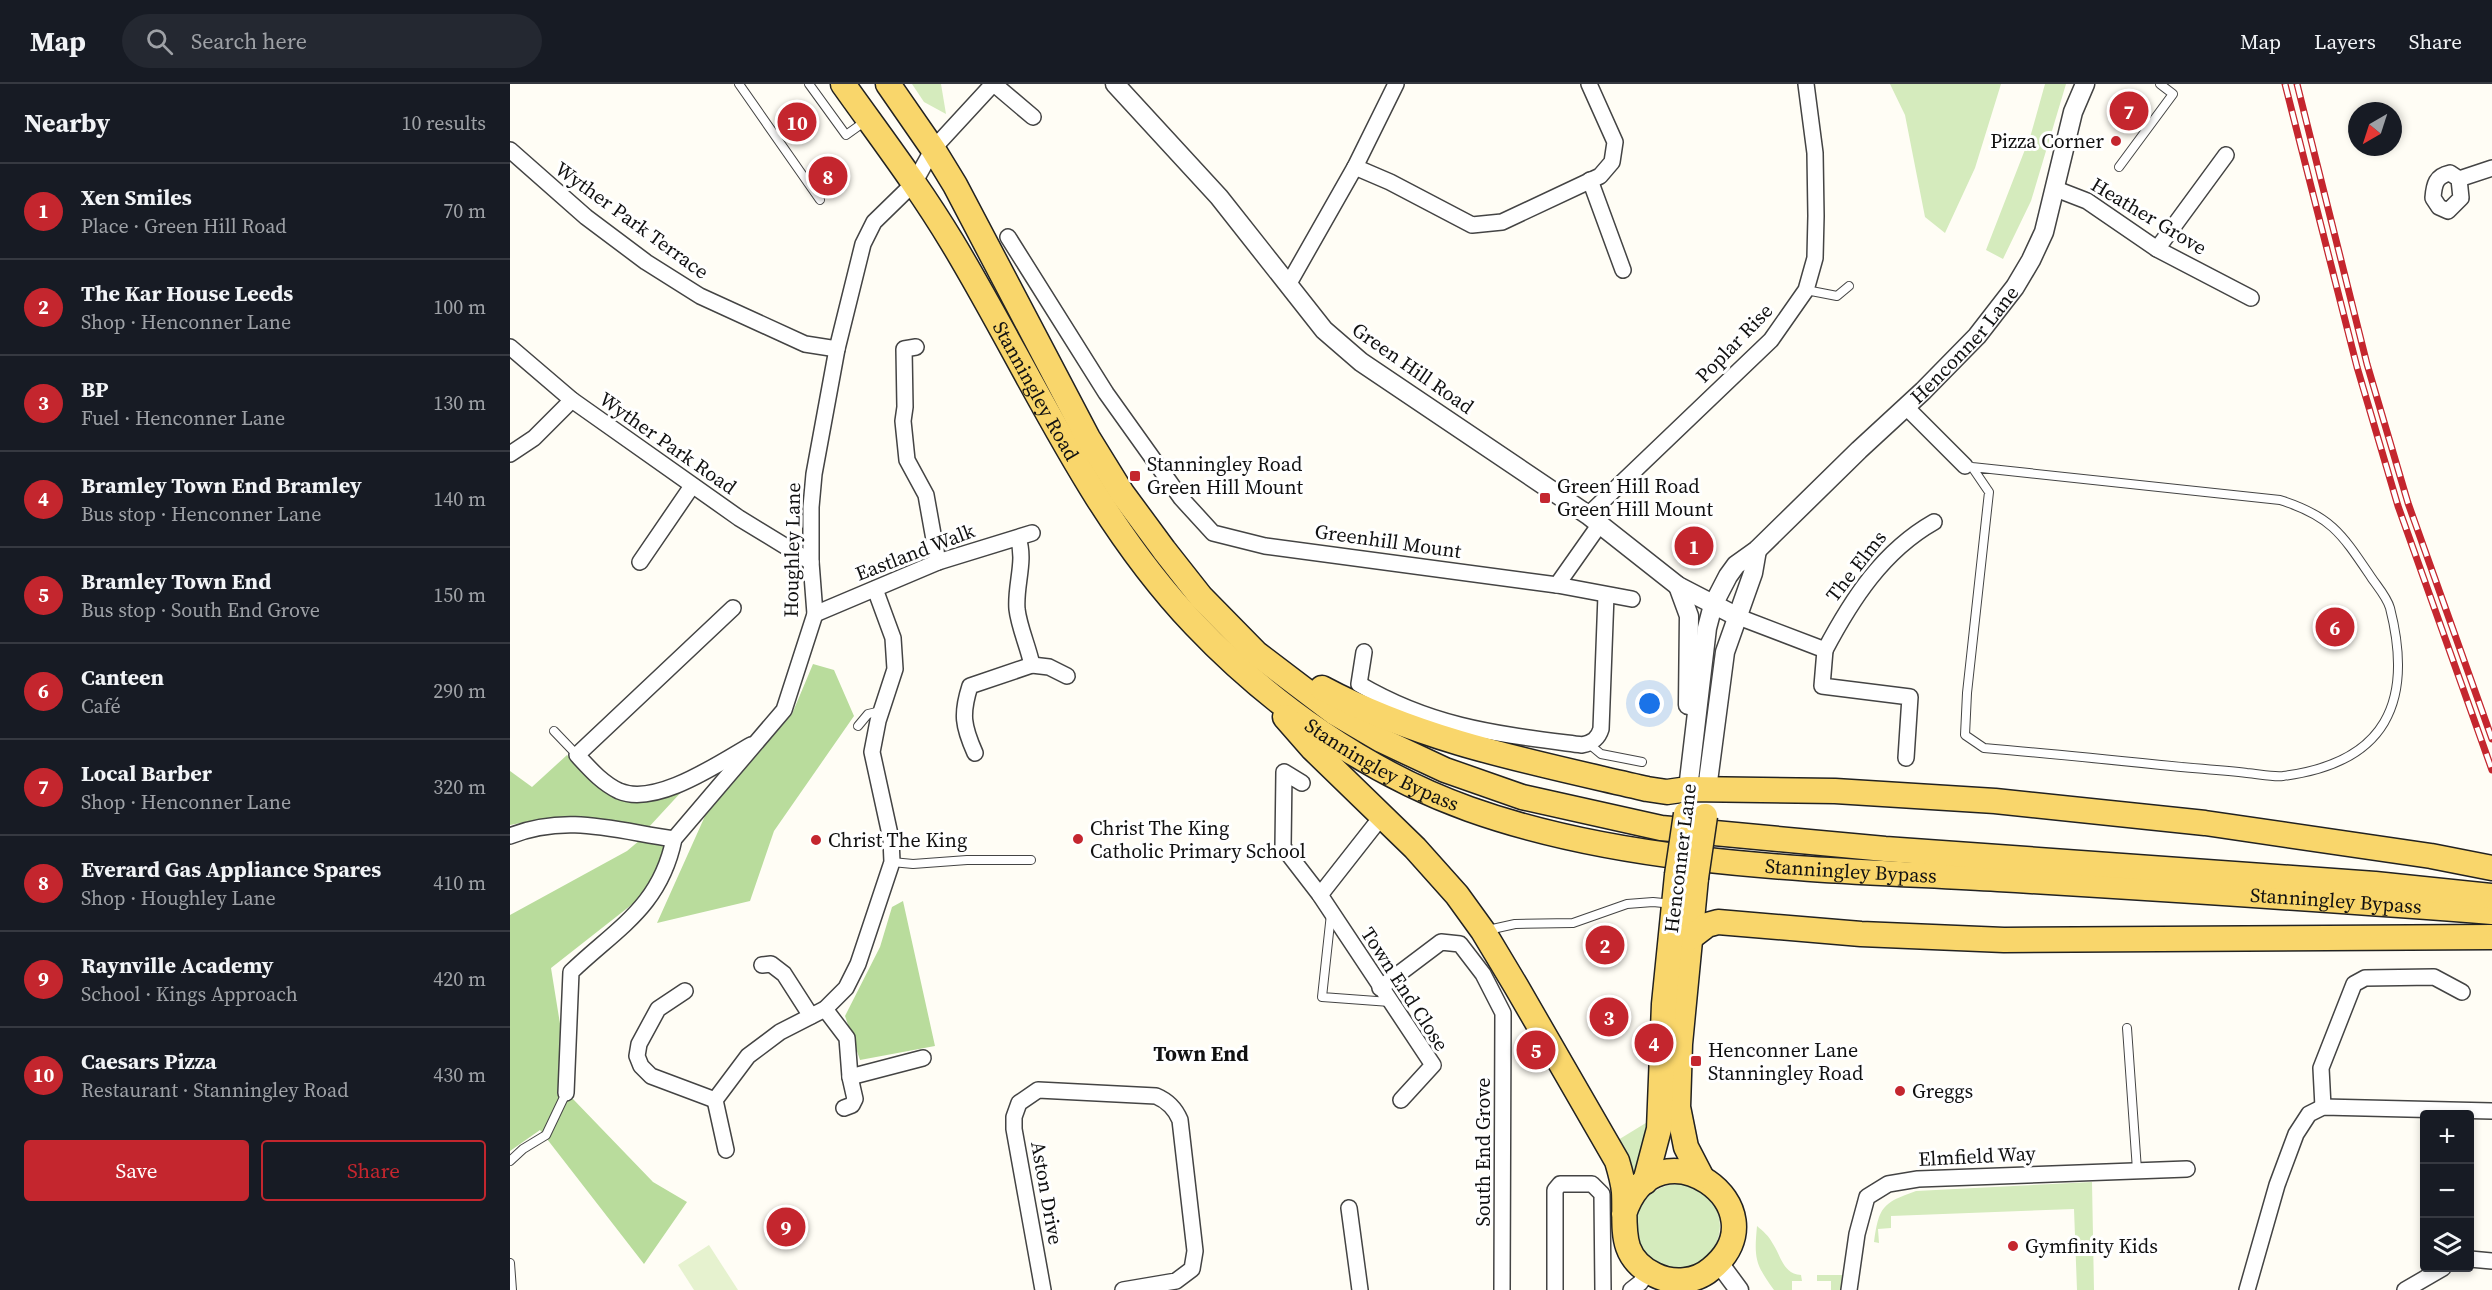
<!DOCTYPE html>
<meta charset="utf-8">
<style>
:root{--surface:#171b24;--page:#242831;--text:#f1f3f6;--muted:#9ea1a6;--line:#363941;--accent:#c4262e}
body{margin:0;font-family:"Source Serif 4",serif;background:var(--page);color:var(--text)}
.controls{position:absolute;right:18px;bottom:18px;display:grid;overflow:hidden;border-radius:6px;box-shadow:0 3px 9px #0003}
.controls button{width:54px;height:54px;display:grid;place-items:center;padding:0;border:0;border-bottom:2px solid var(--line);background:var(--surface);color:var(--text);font:30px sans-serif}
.compass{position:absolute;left:1838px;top:18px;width:54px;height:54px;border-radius:50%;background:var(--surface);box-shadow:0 3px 9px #0003;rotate:219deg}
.you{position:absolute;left:1140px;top:620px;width:21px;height:21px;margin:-15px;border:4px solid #fff;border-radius:50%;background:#1a73e8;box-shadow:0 0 0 9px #1a73e833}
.badge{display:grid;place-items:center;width:39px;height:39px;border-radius:50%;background:var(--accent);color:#fff;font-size:20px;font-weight:700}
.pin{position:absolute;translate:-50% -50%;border:3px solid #fff;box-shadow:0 2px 6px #0006}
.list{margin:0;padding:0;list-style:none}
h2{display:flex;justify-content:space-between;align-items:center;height:78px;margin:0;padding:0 24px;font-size:26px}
h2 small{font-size:20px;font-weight:400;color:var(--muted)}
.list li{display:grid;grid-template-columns:39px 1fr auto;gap:18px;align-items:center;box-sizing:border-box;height:96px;padding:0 24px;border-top:2px solid var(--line)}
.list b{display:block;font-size:22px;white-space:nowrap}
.list p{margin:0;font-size:20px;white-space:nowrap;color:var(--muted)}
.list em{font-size:20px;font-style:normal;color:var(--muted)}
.actions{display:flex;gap:12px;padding:18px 24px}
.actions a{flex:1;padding:14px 0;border:2px solid var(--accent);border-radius:6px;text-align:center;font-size:21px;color:var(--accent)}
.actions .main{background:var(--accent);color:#fff}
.icon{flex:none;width:33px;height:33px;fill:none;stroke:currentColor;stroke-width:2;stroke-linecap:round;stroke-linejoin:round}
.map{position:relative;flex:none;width:1982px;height:1206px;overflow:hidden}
header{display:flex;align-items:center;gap:36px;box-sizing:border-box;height:84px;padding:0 30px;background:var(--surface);border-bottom:2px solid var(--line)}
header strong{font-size:28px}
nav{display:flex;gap:33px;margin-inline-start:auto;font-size:21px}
.search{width:420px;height:54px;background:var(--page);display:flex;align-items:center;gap:15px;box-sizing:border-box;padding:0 21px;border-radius:33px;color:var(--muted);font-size:22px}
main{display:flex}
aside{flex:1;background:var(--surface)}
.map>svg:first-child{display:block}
.green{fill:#d5ebbd}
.forest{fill:#b9dc9c}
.pitch{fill:#e6f2cf}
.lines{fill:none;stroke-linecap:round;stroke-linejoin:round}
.service-casing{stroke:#444;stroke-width:10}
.minor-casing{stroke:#444;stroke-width:18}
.tertiary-casing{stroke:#444;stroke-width:21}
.primary-casing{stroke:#222;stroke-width:27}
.service{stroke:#fff;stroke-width:8}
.minor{stroke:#fff;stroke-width:15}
.tertiary{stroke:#fff;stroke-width:18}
.primary{stroke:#f9d66b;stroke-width:24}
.rail-casing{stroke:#c4262e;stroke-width:7}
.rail{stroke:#fff;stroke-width:4.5;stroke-dasharray:14;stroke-linecap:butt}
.primary-bridge-casing{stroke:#222;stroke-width:27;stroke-linecap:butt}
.primary-bridge{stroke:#f9d66b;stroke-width:24}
.poi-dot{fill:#c4262e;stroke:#fff;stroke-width:2}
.labels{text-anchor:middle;stroke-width:6;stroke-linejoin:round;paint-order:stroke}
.poi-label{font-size:20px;fill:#111;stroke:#fff;text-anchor:start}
.street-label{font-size:20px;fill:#111;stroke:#fff}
.neighbourhood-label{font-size:21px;font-weight:bold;fill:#111;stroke:#fff}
</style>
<header>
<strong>Map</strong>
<div class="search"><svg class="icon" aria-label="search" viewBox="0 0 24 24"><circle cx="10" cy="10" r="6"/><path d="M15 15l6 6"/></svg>Search here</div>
<nav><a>Map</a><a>Layers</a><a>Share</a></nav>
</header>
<main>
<aside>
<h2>Nearby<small>10 results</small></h2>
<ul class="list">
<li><span class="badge">1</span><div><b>Xen Smiles</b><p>Place · Green Hill Road</p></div><em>70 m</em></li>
<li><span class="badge">2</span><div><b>The Kar House Leeds</b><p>Shop · Henconner Lane</p></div><em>100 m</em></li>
<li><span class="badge">3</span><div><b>BP</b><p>Fuel · Henconner Lane</p></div><em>130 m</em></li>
<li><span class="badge">4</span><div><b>Bramley Town End Bramley</b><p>Bus stop · Henconner Lane</p></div><em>140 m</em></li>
<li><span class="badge">5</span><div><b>Bramley Town End</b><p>Bus stop · South End Grove</p></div><em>150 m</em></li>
<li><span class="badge">6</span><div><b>Canteen</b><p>Café</p></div><em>290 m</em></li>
<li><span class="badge">7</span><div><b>Local Barber</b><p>Shop · Henconner Lane</p></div><em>320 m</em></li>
<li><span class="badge">8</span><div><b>Everard Gas Appliance Spares</b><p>Shop · Houghley Lane</p></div><em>410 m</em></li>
<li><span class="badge">9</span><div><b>Raynville Academy</b><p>School · Kings Approach</p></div><em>420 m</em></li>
<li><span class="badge">10</span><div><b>Caesars Pizza</b><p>Restaurant · Stanningley Road</p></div><em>430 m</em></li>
</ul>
<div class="actions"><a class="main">Save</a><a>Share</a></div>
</aside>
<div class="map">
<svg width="1982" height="1206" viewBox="0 0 1982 1206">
<rect width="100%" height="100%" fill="#fffdf5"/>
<g class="green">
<path d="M402 0H431L436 30 414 18Z"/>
<path d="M1380 0H1491L1465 84 1435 149 1415 133 1395 31Z"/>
<path d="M1535 0H1556L1521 117 1493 175 1476 166 1521 50Z"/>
<path d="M1144 1034 1126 1087 1123 1088 1108 1056Z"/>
<path d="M1582 1098 1584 1206H1567L1564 1125 1381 1132V1144L1368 1145 1369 1159 1364 1158C1369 1123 1372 1119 1406 1107Z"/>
<circle cx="1168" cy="1142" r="42"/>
<path d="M1247 1142C1253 1147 1259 1152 1263 1160 1271 1172 1273 1190 1291 1191L1292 1197H1282V1206H1264C1245 1180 1244 1174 1247 1142Z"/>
<path d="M1307 1191H1334L1331 1206H1321V1197H1307Z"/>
</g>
<g class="forest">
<path d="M303 580 324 586 344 632 264 747 240 817 147 839 195 732 282 630Z"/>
<path d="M57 671 89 704 121 719 174 705 138 744 86 734 21 737 0 741V687L22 703Z"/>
<path d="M136 751 164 755 148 800 41 884 62 1014 143 1098 177 1118 134 1180 30 1046 0 1067V831L117 767Z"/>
<path d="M393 817 425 962 350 976 335 932 370 863 382 823Z"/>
</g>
<path class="pitch" d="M199 1161 228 1206H184L168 1181Z"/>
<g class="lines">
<defs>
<g id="service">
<path d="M229 0 310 116"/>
<path d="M299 0 336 51 357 36"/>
<path d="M1609 83 1663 10 1650 0"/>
<path d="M1296 206 1327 212 1339 202"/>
<path d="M1455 382 1462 383 1770 416C1821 432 1832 450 1861 493 1867 502 1877 513 1880 524 1904 618 1876 679 1773 692 1762 693 1749 690 1737 689 1709 686 1680 684 1651 681 1592 675 1533 669 1474 664L1455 651 1457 609 1479 408 1462 383"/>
<path d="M348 642 358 630 371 627"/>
<path d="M44 647 67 671"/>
<path d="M1079 660 1091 670 1132 678"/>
<path d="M382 778 403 780 457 776H521"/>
<path d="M821 830 812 913 880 918"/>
<path d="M978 846 1005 840 1063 839 1117 820 1143 818 1163 820"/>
<path d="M1617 944 1627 1086"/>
<path d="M0 1077 13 1065 36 1051 56 1009"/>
<path d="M0 1179 2 1206"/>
</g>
<g id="minor">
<path d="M484 0 523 33"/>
<path d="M0 66 76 133 136 178 190 212 295 260 327 265"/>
<path d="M845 83 880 98 962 141 992 138 1090 92 1102 78 1105 58 1079 0"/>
<path d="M1940 89 1949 95 1951 114 1938 127 1929 123 1923 114C1924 100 1926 92 1940 89Z"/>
<path d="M1949 95 1982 84"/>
<path d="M1080 96 1113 186"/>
<path d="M1546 105 1577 117 1647 165 1741 214"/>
<path d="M498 153 596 309 671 414 703 449 755 462 1047 501 1122 515"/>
<path d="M1647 165 1716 71"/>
<path d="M778 201 845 83 886 0"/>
<path d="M0 263 62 316 229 434 301 478"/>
<path d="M406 263 394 265 395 323 393 337 397 376 416 411 428 478"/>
<path d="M1396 323 1455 382"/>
<path d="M0 370 24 354 62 316"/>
<path d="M1078 431 1261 256 1296 206 1305 174 1306 132 1305 69 1296 0"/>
<path d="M130 478 182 402"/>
<path d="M1047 501 1090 440"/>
<path d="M223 524 67 671C80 685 92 699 109 707 146 723 209 679 241 661"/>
<path d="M305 530 428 478 522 449"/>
<path d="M1226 532 1315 566 1312 602 1400 613 1396 674"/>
<path d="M1315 566C1342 515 1373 467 1424 438"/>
<path d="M854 568 849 600C924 644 988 650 1072 661 1082 659 1088 655 1091 645L1096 511"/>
<path d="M522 581 539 583 557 592"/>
<path d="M465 669C453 642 451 630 460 602L522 581C518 562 509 543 507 525 505 501 516 477 508 454"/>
<path d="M792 699 774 688 773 763 810 811 923 981 891 1016"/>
<path d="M0 752C57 729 107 747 164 755"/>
<path d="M810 811 872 732"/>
<path d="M252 881 261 880 274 890 301 932"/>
<path d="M870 904 931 858 950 860 973 890 993 929 992 1206"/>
<path d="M175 907 148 925 129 960 127 972 131 982 141 992 205 1016"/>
<path d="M315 925 337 954 340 993 345 1015 342 1021 334 1024"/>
<path d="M340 993 413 974"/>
<path d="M56 1009 61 888C107 844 150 823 164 755L274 626 305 530 301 478V423L304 390 327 265 353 160 364 138 404 99 423 65 483 0"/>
<path d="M1813 1023 1811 984 1844 900 1855 894 1924 893 1952 908"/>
<path d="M216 1066 205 1016 238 972 270 948 315 925 336 904 348 880 382 778 381 755 362 668 368 637 385 585 383 554 365 505"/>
<path d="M839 1124 850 1206"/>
<path d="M1960 1175 1982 1177"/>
<path d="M533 1206 504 1045V1033L509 1019 528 1006 646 1012C658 1017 665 1024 670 1036L685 1167 682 1185 666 1197 613 1206"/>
<path d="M1045 1206V1106L1050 1100H1082L1092 1110 1093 1206"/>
<path d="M1121 1206 1130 1199 1138 1188"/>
<path d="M1339 1206 1347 1150 1357 1113 1378 1100 1408 1095 1677 1085"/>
<path d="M1737 1206 1767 1101 1786 1050 1799 1030 1813 1023 1982 1027"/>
<path d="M1895 1206 1933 1184"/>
</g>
<g id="tertiary">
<path d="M605 0 709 113 814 246 851 278 1078 431 1168 502 1226 532"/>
<path d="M1168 502 1179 532 1178 621"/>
<path id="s1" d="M1178 705 1197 544 1203 521 1218 492 1226 481 1247 466 1349 366 1413 307 1467 252 1505 203 1521 176 1534 148 1563 28 1575 0"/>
<path d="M1197 705 1215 568 1243 489 1247 466"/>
<path d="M1209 1179 1229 1206"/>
</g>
<g id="primary">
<path id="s2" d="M333 0C370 52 409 103 442 158 520 287 579 430 685 541 760 620 856 688 959 725 1124 784 1315 785 1488 795 1653 805 1817 815 1982 828"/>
<path d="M378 0 423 65 445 101 578 354 612 409 654 466 691 513 746 569 825 629 871 656 935 686 1012 713 1151 744 1375 765 1865 800 1982 812"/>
<path d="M812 604C913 658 1026 679 1137 705L1157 708 1178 705 1325 707 1485 717 1695 739 1921 772 1982 784"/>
<path d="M775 633 803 665 905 764 947 811 973 847 1006 902 1107 1077C1110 1087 1113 1097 1114 1108 1116 1142 1107 1173 1145 1191 1163 1200 1186 1198 1201 1185 1276 1124 1146 1032 1114 1130"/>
<path d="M1186 794 1170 960 1168 1023 1176 1063 1191 1092"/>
<path d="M1180 854 1197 841 1208 838 1351 850 1494 856 1982 853"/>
<path d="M1135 1098 1149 1045 1154 920 1167 791"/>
</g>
</defs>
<use href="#service" class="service-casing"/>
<use href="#minor" class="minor-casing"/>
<use href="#tertiary" class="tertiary-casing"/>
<use href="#primary" class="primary-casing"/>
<use href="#service" class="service"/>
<use href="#minor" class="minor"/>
<use href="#tertiary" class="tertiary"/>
<use href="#primary" class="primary"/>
<defs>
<g id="rail">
<path d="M1775 0 1847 283 1888 422 1982 686"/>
<path d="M1787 0 1857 280 1898 419 1982 655"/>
</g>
</defs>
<use href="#rail" class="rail-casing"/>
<use href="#rail" class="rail"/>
<defs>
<g id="primary-bridge">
<path d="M1167 791 1176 730"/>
<path d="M1186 794 1195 732"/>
</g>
</defs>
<use href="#primary-bridge" class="primary-bridge-casing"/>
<use href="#primary-bridge" class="primary-bridge"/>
</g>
<g class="poi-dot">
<circle cx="1606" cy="57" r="6"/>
<rect x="619" y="386" width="12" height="12" rx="3"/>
<rect x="1029" y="408" width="12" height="12" rx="3"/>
<circle cx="568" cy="755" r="6"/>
<circle cx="306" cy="756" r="6"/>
<rect x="1180" y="971" width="12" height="12" rx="3"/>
<circle cx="1390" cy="1007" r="6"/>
<circle cx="1503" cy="1162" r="6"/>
</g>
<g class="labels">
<g class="poi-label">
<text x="1594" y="64" text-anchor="end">Pizza Corner</text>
<text x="637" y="387">Stanningley Road<tspan x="637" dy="23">Green Hill Mount</tspan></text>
<text x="1047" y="409">Green Hill Road<tspan x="1047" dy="23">Green Hill Mount</tspan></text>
<text x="580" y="751">Christ The King<tspan x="580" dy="23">Catholic Primary School</tspan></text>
<text x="318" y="763">Christ The King</text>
<text x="1198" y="973">Henconner Lane<tspan x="1198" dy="23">Stanningley Road</tspan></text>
<text x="1402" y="1014">Greggs</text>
<text x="1515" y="1169">Gymfinity Kids</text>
</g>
<g class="street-label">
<text transform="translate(1639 132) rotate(31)" y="7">Heather Grove</text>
<text transform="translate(122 136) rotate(36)" y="7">Wyther Park Terrace</text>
<text transform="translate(1224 259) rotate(-46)" y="7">Poplar Rise</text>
<text dy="7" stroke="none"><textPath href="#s1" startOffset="550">Henconner Lane</textPath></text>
<text transform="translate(903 284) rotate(35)" y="7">Green Hill Road</text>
<text dy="7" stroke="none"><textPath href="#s2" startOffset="363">Stanningley Road</textPath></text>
<text transform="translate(158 359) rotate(35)" y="7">Wyther Park Road</text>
<text transform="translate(878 457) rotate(8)" y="7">Greenhill Mount</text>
<text transform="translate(282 466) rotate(-89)" y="7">Houghley Lane</text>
<text transform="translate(405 468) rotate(-21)" y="7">Eastland Walk</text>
<text transform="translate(1346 482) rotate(-52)" y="7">The Elms</text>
<text dy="7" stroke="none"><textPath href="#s2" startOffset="882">Stanningley Bypass</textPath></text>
<text transform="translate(1170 774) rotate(-83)" y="7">Henconner Lane</text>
<text dy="7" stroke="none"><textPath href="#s2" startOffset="1368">Stanningley Bypass</textPath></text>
<text dy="7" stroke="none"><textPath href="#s2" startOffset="1854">Stanningley Bypass</textPath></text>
<text transform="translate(895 905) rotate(57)" y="7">Town End Close</text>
<text transform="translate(973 1068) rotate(-90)" y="7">South End Grove</text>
<text transform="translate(1467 1072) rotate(-3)" y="7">Elmfield Way</text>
<text transform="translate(537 1109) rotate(80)" y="7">Aston Drive</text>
</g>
<g class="neighbourhood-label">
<text x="691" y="977">Town End</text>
</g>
</g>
</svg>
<div class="controls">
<button>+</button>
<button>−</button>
<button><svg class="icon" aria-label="layers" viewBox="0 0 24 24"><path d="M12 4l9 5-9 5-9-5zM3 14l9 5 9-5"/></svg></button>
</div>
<svg class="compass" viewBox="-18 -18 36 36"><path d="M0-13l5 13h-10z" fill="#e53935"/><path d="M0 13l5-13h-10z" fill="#9ea1a6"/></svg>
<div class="you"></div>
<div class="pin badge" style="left:1184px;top:462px">1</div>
<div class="pin badge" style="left:1095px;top:861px">2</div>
<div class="pin badge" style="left:1099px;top:933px">3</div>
<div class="pin badge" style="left:1144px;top:959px">4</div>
<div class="pin badge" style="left:1026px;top:966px">5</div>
<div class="pin badge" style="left:1825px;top:543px">6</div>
<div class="pin badge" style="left:1619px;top:27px">7</div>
<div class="pin badge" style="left:318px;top:92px">8</div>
<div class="pin badge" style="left:276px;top:1143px">9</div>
<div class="pin badge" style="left:287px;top:38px">10</div>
</div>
</main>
